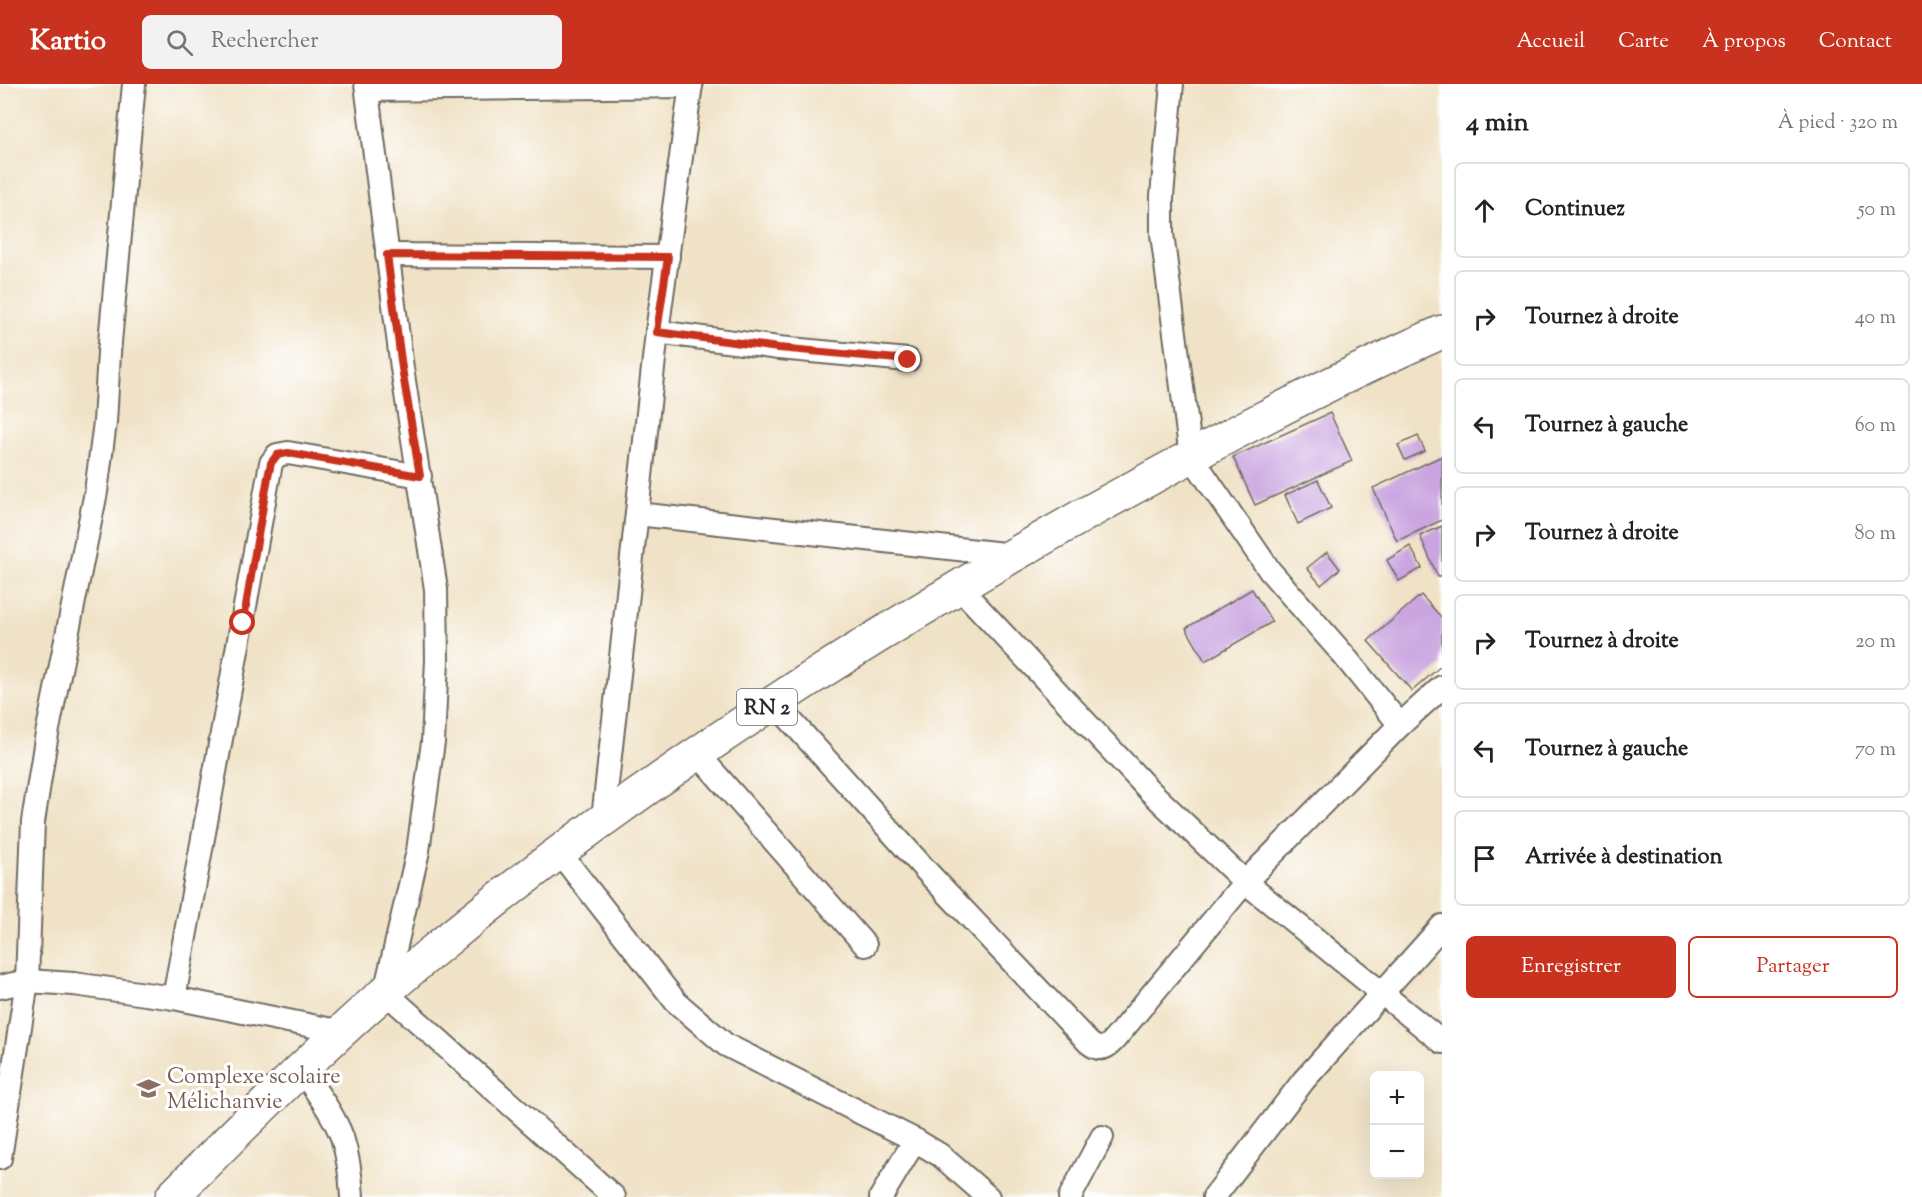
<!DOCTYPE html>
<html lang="fr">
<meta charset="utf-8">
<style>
:root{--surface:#fff;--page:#f2f2f2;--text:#222;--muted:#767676;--line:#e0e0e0;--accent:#c8321e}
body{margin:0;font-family:"Sorts Mill Goudy",serif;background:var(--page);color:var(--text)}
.controls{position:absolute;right:18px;bottom:18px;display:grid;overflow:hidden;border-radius:9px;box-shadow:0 6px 24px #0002}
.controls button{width:54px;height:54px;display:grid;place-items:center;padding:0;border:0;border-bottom:2px solid var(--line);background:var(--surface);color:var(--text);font:30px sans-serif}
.stop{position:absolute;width:18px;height:18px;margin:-14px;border:4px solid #c8321e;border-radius:50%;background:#fff}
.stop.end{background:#c8321e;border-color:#fff;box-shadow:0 2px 6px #0008}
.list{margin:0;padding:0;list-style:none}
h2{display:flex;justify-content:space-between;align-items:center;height:78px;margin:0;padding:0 24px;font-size:26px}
h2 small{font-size:20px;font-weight:400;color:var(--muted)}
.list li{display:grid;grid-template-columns:39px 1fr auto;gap:18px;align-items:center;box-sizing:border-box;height:96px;margin:0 12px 12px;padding:0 12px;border:2px solid var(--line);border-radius:9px}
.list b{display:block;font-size:22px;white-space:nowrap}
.list em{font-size:20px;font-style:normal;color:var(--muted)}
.actions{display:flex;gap:12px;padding:18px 24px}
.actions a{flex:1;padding:14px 0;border:2px solid var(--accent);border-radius:9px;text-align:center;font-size:21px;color:var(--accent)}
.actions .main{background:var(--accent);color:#fff}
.icon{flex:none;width:33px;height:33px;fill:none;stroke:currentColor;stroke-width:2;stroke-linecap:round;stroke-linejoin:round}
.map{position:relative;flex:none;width:1442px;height:1113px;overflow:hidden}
header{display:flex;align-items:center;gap:36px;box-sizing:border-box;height:84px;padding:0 30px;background:var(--accent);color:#fff}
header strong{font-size:28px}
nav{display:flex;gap:33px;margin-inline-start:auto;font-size:21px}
.search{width:420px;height:54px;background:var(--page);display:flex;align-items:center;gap:15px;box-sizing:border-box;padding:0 21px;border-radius:9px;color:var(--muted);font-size:22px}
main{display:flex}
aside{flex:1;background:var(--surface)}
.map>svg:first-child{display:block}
.building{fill:#caa5e0}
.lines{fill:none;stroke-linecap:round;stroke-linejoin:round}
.minor-casing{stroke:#706b61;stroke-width:26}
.trunk-casing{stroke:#706b61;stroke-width:36}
.minor{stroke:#fff;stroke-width:22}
.trunk{stroke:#fff;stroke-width:33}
.route{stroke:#c8321e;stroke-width:8}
.labels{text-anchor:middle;stroke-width:6;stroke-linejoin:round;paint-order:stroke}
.shield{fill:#fff;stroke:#6b6b6b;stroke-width:1.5}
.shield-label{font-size:21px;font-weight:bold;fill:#2b2b2b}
.education-label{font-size:22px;fill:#785e54;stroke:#fff;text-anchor:start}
</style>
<header>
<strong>Kartio</strong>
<div class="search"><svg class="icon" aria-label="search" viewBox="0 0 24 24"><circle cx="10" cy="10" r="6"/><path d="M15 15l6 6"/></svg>Rechercher</div>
<nav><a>Accueil</a><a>Carte</a><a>À propos</a><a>Contact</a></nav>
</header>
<main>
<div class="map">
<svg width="1442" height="1113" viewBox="0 0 1442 1113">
<rect width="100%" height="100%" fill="#fff"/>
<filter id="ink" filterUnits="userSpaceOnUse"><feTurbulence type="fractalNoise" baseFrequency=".0167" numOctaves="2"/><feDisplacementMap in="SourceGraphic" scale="12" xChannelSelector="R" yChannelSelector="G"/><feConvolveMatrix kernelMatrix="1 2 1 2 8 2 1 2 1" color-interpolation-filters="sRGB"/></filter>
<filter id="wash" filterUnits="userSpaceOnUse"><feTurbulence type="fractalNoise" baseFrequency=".008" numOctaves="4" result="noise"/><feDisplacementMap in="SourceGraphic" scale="24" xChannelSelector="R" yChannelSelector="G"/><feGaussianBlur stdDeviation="1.35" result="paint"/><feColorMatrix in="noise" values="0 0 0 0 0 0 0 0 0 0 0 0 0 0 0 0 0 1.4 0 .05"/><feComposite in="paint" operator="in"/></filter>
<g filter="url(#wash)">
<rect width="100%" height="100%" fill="#f0e2c6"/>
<g id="blocks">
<g class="building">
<path d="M1330 329 1352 377 1255 421 1233 373Z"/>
<path d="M1418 352 1425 367 1405 376 1398 361Z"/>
<path d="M1442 372V436L1397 457 1373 404Z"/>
<path d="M1318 396 1331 424 1298 440 1285 411Z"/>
<path d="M1442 442V491L1438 493 1420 452Z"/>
<path d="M1410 462 1422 484 1399 497 1387 476Z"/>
<path d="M1327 468 1340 485 1321 501 1307 484Z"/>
<path d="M1252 505 1272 538 1205 577 1186 544Z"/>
<path d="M1421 511 1442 534V581L1412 607 1368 557Z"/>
</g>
</g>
</g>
<g filter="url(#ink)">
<use href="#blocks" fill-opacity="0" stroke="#706b61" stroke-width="1.5"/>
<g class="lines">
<defs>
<g id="minor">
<path d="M366 0 402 284 436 505 437 576 433 658 418 767 385 908 614 1113"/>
<path d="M1172 0 1162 112V150L1191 372 1270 487 1341 568 1400 641"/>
<path d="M367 6 691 2"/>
<path d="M387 171 668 173"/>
<path d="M657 248 779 264 908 276"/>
<path d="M637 430 1013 471"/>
<path d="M959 503 1148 705 1245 798 1442 958"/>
<path d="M775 619 931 792 1089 959C1099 967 1106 965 1114 956L1245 798 1400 641 1442 603"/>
<path d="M697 669 865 861"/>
<path d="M603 735 657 248 691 0"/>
<path d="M559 768 676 918 726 961 915 1056 940 1071 988 1113"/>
<path d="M0 903 27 897 74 900 174 914 342 948"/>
<path d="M174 914 271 379 277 371 288 369 420 392"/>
<path d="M301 985C315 1006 333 1029 342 1053 348 1072 351 1093 352 1113"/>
<path d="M0 1074 27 897 33 738 46 655 96 408 105 338 109 269 134 0"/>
<path d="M881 1113 915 1056"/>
<path d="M1070 1113 1102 1053"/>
<path d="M1214 1113 1304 996 1442 842"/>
</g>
<path id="trunk" d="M172 1113C254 1030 336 948 426 873 631 703 857 558 1089 428 1205 364 1321 301 1442 248"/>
</defs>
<use href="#minor" class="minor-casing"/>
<use href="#trunk" class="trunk-casing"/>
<use href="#minor" class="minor"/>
<use href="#trunk" class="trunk"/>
</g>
</g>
<g class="lines" filter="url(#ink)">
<path class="route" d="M243 539 268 393 271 379 277 371 288 369 300 371 420 392 402 284 387 171 668 173 657 248 779 264 908 276"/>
</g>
<defs>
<symbol id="school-bare" viewBox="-9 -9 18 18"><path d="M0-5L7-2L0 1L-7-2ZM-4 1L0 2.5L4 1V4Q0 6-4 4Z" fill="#8d6e63" stroke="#fff" stroke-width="2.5" paint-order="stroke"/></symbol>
</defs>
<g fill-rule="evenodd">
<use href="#school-bare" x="132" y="988" width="33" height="33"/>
</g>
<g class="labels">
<rect class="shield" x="737" y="605" width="60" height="36" rx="4.5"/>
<g class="shield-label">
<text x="767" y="630">RN 2</text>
</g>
<g class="education-label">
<text x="167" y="999">Complexe scolaire<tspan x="167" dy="25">Mélichanvie</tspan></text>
</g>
</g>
</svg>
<div class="controls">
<button>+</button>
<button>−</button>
</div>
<div class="stop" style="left:243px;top:539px"></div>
<div class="stop end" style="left:908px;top:276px"></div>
</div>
<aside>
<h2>4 min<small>À pied · 320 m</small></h2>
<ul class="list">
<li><svg class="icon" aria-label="ahead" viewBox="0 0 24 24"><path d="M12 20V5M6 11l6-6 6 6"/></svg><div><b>Continuez</b></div><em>50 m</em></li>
<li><svg class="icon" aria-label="right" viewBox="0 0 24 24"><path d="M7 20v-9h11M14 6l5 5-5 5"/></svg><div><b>Tournez à droite</b></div><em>40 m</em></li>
<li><svg class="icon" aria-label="left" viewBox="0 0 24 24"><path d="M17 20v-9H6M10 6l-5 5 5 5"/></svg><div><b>Tournez à gauche</b></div><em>60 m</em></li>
<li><svg class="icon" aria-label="right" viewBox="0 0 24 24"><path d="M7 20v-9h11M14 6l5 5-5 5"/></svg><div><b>Tournez à droite</b></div><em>80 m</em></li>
<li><svg class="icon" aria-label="right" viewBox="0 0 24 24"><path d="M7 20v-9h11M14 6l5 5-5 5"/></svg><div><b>Tournez à droite</b></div><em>20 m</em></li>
<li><svg class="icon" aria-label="left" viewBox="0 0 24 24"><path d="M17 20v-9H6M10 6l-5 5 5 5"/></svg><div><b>Tournez à gauche</b></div><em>70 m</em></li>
<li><svg class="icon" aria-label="arrive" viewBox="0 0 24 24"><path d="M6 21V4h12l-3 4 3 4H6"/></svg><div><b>Arrivée à destination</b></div></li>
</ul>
<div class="actions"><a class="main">Enregistrer</a><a>Partager</a></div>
</aside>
</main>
